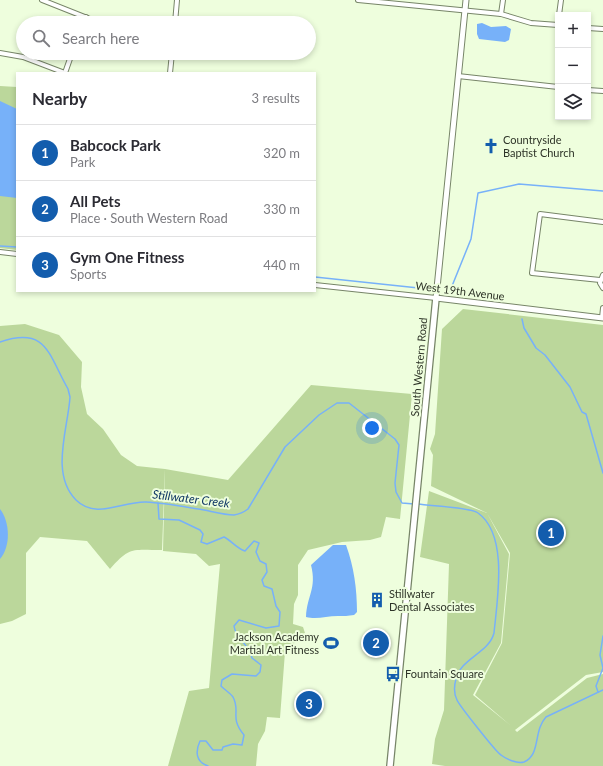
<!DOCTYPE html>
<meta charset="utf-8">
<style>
:root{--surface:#fff;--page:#f7f7f7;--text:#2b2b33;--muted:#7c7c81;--line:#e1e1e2;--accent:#135dad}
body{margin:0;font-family:Lato,sans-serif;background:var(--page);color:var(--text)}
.controls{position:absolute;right:12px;top:12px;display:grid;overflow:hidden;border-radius:0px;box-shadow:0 2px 6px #0003}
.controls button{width:36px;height:36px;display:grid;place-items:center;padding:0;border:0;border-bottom:1px solid var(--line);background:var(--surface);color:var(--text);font:20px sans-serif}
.you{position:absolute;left:372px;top:428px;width:14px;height:14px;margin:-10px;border:3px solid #fff;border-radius:50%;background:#1a73e8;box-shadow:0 0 0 6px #1a73e833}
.badge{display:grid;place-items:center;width:26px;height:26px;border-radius:50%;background:var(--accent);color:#fff;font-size:13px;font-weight:700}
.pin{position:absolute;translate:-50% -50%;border:2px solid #fff;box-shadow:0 1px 4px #0006}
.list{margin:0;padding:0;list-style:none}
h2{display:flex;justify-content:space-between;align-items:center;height:52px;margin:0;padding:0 16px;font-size:17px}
h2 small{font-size:13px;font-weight:400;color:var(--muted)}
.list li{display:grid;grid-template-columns:26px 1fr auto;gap:12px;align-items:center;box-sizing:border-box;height:56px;padding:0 16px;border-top:1px solid var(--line)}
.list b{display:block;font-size:15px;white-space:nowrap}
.list p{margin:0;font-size:13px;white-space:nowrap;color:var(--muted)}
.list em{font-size:13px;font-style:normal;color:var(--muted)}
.icon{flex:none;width:22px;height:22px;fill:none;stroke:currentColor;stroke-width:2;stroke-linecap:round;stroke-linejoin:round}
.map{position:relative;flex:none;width:603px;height:766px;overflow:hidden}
.search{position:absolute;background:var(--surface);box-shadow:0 2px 6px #0003;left:16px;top:16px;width:300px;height:44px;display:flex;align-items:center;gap:10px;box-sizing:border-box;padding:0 14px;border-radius:22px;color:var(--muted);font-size:15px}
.panel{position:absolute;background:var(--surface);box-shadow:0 2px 6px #0003;left:16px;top:72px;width:300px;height:220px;border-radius:0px}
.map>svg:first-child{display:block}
.green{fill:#bbd79b}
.water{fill:#77b1f9}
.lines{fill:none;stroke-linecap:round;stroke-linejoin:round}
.stream{stroke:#77b1f9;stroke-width:1.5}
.minor-casing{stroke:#778568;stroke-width:6}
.tertiary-casing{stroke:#778568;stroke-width:7}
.secondary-casing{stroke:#778568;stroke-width:8}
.minor{stroke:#fff;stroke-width:4}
.tertiary{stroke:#fff;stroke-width:5}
.secondary{stroke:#fff;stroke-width:5.5}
.labels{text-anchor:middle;stroke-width:4;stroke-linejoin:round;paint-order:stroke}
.poi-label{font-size:11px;fill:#2e3428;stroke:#eefedd;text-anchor:start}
.street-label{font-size:11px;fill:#2e3428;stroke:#eefedd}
.water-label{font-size:12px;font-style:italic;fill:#0f3664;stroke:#eefedd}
</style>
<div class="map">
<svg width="603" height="766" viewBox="0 0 603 766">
<rect width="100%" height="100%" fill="#eefedd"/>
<g class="green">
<path d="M0 86 17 87V250L0 248Z"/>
<path d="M463 309 603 325V672L586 675 515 730 517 732 587 678 603 674V766H445L432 764 435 739 444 710 449 564 420 557 429 491 487 513 509 554 501 643 473 695 510 725 475 695 502 643 510 553 487 513 431 486 433 455 430 449 435 434 442 329Z"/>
<path d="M25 324 59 335 82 362 81 387 87 414 103 429 121 455 137 466 165 469 162 550C133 550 130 546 110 569L87 541 40 537 26 553V614L12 621 0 624V326Z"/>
<path d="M311 385 412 394 400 519 386 517 381 537 370 540 342 542 308 550 298 565V595L294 604 293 624 303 627 305 633 285 652 280 718 267 717 265 731 258 744 256 766H168L189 691 209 688 220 564 209 566 196 554 163 551 165 469 228 480Z"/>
</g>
<g class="water">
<path d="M482 23 491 27 506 26 511 29 509 40 505 42 479 39 477 34V24Z"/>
<path d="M0 101 17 109V198L0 196Z"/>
<path d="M0 509C10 522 11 546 0 559Z"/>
<path d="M333 545H346C354 567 357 589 357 612L354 615C348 616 344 616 338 616 326 616 317 620 306 617 307 595 317 589 311 565Z"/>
</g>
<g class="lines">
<g class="stream">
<path d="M0 246 17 247"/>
<path d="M315 277 428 289"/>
<path d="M450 291 471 239 478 193 519 184 603 191"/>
<path d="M522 319 524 328 536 348 545 355 570 387 582 412 586 414 603 473"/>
<path d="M0 342C47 326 48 354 68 389L70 397C68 429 50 474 76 500 96 520 123 501 146 502 166 503 185 507 204 510 214 512 225 515 234 515 240 514 244 512 248 509L285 447 319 415 337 403H349L395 439 399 445 395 483 396 492 402 503 414 504"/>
<path d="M158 503 159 519 179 520 200 530 203 534 201 542 207 544 224 537C232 541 236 548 245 551L254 541 259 543 256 552 260 561 266 564 267 572 262 580 264 586 272 589 276 606 280 612 279 626 266 628 239 620 234 626C236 640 249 643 252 658L261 665 260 672 256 676 232 674 222 680 221 686C225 690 230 693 233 697 241 712 229 717 244 735L242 745 233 744 223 747 222 750H213L206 741H200C195 752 196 762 208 766"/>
<path d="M418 504C430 506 470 507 478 513 509 535 497 601 494 633 489 653 461 658 456 679 454 686 454 694 457 700 459 705 496 752 501 755 506 759 517 764 524 762 541 755 533 731 546 717L603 690"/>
<path d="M598 692 596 686 603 668 600 655 603 636"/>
</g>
<defs>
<g id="minor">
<path d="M42 0 100 23"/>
<path d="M358 0 501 14 531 23 558 25"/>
<path d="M501 14 503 0"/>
<path d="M559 15 561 0"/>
<path d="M84 23 86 17"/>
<path d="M175 23 177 0"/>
<path d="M588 28 603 29"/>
<path d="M0 53 23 57 65 73"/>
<path d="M65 73 72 53"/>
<path d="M170 73 172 53"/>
<path d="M458 76 558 87"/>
<path d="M588 90 603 91"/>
<path d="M0 252 17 254"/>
<path d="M603 275 600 283 603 288"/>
<path d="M600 280 532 273 540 214 603 222"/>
<path d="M315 285 436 298"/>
<path d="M602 318 603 308"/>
</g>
<path id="tertiary" d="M466 0 436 298 603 318"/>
<path id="secondary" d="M390 766 436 298"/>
</defs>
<use href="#minor" class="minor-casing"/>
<use href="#tertiary" class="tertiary-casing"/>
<use href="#secondary" class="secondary-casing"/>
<use href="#minor" class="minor"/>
<use href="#tertiary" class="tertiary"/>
<use href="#secondary" class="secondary"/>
</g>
<defs>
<symbol id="church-bare" viewBox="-9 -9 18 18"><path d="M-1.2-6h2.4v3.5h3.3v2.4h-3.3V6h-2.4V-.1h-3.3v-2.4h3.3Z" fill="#135dad" stroke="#eefedd" stroke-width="2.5" paint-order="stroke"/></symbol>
<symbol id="building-bare" viewBox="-9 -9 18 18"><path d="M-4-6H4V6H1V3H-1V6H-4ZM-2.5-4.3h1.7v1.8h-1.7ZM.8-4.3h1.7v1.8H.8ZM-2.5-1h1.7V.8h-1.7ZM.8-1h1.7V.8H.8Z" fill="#135dad" stroke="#eefedd" stroke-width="2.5" paint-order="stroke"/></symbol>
<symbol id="stadium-bare" viewBox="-9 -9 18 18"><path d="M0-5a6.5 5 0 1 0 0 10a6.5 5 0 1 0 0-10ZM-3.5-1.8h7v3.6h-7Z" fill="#135dad" stroke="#eefedd" stroke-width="2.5" paint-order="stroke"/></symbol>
<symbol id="bus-bare" viewBox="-9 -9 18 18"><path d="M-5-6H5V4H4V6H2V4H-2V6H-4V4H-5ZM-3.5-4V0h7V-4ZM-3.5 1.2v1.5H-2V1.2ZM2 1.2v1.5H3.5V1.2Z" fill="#135dad" stroke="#eefedd" stroke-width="2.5" paint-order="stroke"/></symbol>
</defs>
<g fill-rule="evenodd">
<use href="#church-bare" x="480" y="135" width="22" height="22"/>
<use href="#building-bare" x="366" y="589" width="22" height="22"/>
<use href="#stadium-bare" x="320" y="632" width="22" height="22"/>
<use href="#bus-bare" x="382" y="663" width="22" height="22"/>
</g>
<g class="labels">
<g class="poi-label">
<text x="503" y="144">Countryside<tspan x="503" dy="13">Baptist Church</tspan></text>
<text x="389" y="598">Stillwater<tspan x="389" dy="13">Dental Associates</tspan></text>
<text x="319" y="641" text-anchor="end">Jackson Academy<tspan x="319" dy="13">Martial Art Fitness</tspan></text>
<text x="405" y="678">Fountain Square</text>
</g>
<g class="street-label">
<text transform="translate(460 291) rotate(7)" y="4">West 19th Avenue</text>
<text transform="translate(419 367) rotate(-85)" y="4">South Western Road</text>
</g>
<g class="water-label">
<text transform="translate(191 499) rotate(7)" y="4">Stillwater Creek</text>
</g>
</g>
</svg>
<div class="controls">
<button>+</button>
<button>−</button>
<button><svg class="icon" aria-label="layers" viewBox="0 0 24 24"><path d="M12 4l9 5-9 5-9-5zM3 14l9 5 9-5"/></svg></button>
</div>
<div class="you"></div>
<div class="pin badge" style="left:551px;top:533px">1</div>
<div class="pin badge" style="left:376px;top:643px">2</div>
<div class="pin badge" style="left:309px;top:704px">3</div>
<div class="search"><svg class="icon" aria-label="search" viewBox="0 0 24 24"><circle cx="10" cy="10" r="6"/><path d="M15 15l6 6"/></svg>Search here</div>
<section class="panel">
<h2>Nearby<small>3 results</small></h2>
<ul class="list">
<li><span class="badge">1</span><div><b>Babcock Park</b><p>Park</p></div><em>320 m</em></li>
<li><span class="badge">2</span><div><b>All Pets</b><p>Place · South Western Road</p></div><em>330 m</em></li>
<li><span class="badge">3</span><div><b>Gym One Fitness</b><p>Sports</p></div><em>440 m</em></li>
</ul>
</section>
</div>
